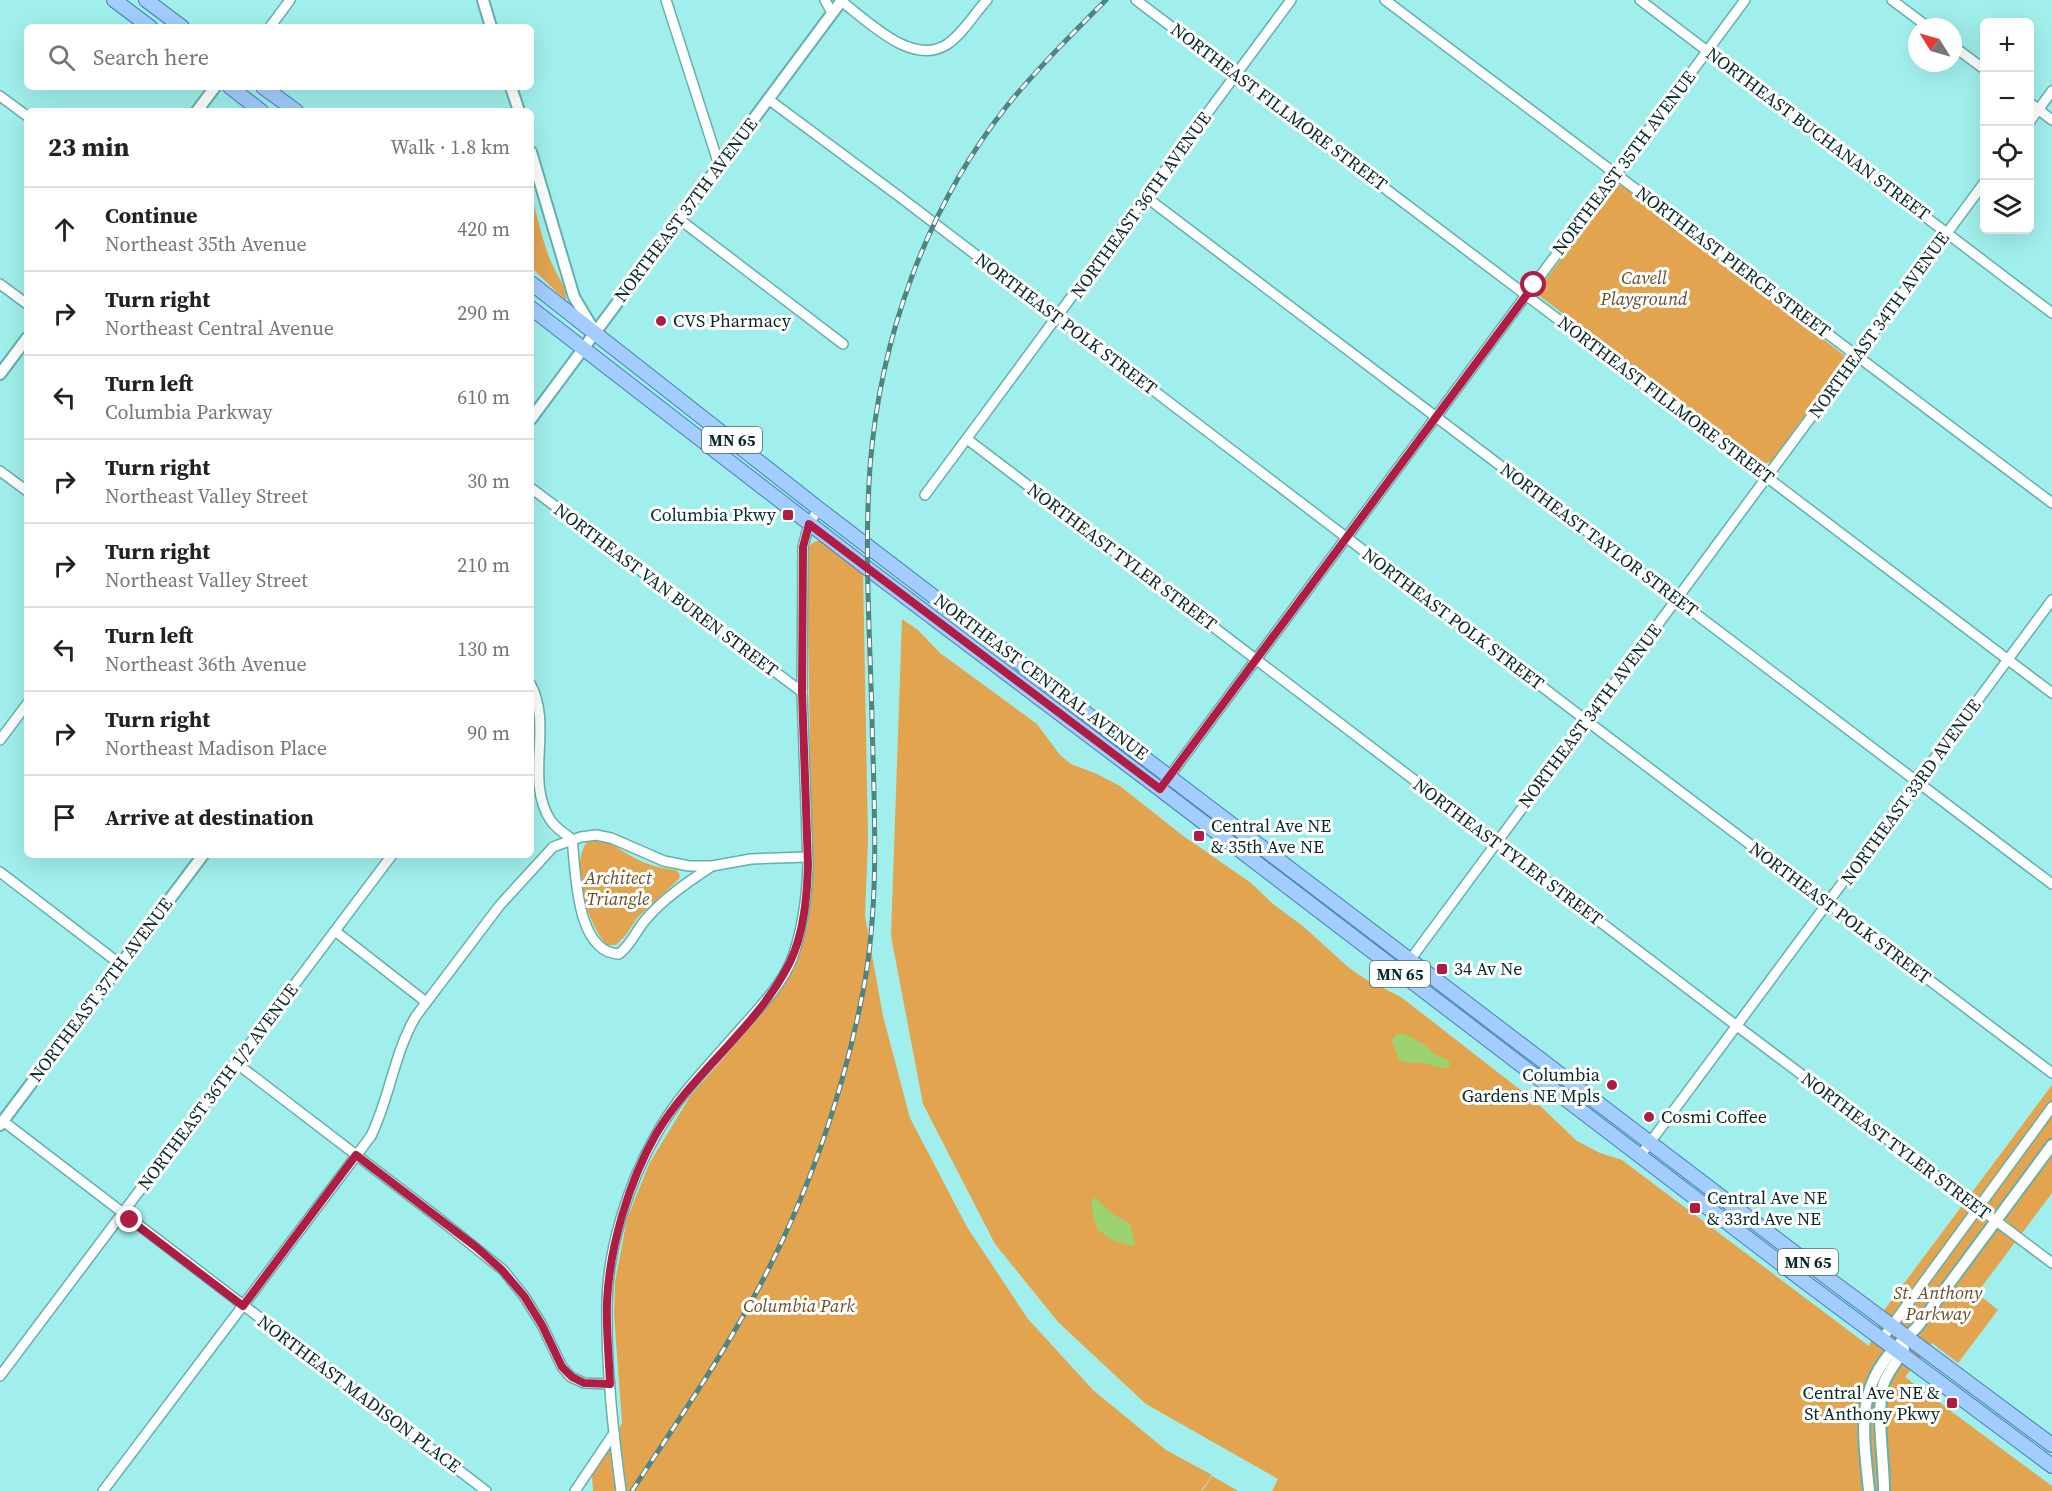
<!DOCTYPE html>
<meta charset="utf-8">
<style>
:root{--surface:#fff;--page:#f6f6f6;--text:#222;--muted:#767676;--line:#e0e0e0}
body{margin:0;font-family:"Source Serif 4",serif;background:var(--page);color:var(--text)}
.controls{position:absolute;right:18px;top:18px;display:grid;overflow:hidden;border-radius:9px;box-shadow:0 6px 24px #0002}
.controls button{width:54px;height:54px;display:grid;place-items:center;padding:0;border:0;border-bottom:2px solid var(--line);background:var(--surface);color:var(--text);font:30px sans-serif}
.compass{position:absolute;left:1908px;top:18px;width:54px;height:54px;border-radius:50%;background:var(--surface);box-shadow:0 6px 24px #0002;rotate:307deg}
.stop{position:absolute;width:18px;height:18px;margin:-14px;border:4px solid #af1c44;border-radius:50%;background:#fff}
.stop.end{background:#af1c44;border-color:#fff;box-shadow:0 2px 6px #0008}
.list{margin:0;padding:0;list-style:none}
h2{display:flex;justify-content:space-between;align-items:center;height:78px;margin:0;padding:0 24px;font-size:26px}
h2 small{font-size:20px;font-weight:400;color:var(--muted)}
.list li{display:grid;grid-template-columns:39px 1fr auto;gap:18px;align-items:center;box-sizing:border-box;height:84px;padding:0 24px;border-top:2px solid var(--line)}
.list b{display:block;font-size:22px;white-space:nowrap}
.list p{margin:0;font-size:20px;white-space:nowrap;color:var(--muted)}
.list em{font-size:20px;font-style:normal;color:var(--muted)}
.icon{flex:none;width:33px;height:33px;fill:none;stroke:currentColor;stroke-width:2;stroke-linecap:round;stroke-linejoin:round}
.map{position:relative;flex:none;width:2052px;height:1491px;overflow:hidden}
.search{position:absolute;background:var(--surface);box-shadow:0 6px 24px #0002;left:24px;top:24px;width:510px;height:66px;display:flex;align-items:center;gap:15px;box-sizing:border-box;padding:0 21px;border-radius:9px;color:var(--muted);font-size:22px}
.panel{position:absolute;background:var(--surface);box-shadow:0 6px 24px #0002;left:24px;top:108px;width:510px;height:750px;border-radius:9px}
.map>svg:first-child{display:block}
.green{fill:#e2a44f}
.water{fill:#9cd270}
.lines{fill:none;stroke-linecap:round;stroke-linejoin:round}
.minor-casing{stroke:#63b0ad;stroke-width:12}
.tertiary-casing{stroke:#63b0ad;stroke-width:14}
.primary-casing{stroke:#447eb3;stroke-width:16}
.minor{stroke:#fff;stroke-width:9}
.tertiary{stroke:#fff;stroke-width:10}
.primary{stroke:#a2cdfe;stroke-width:14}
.rail-casing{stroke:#4e8482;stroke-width:5}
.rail{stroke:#fff;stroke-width:3;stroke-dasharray:9;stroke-linecap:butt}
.route{stroke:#af1c44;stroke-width:8}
.poi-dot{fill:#af1c44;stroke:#fff;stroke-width:2}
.labels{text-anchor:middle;stroke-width:6;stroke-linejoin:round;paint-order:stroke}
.shield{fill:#fff;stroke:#526a69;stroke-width:1.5}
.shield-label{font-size:16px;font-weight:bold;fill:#082a29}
.street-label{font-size:18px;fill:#082a29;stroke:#fff}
.park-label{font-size:18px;font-style:italic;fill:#6b4e26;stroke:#fff}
.poi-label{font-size:18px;fill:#082a29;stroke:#fff;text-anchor:start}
</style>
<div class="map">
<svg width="2052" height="1491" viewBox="0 0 2052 1491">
<rect width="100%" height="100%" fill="#a1efec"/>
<g class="green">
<path d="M1617 184 1623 186 1845 356 1844 362 1771 462 1763 464 1537 294 1538 290Z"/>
<path d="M531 194C538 218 543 246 554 268 559 279 567 287 566 300 553 290 544 278 531 268Z"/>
<path d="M823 540 863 570 868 839 865 916 883 1016 910 1118 967 1227 1028 1319 1093 1390 1166 1450 1212 1475 1201 1491H593L592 1476 622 1423 614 1314 615 1282 627 1219 650 1162 691 1095 761 1015 786 981 800 950 808 925 812 880 807 555C808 544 813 541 823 540Z"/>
<path d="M902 619 918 630 940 653 1037 724 1060 755 1071 764 1097 774 1120 786 1182 835 1251 883 1273 904 1304 927 1348 967 1365 979 1401 997 1536 1102 1577 1141 1600 1153 1622 1160 1869 1346 1885 1309 2052 1085V1193L1977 1293 1998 1310 1958 1363 1932 1343 1905 1377 2052 1486V1491H1272L1278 1479 1146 1404 1059 1323 995 1244 923 1104 891 936Z"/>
<path d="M601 840C611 842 617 848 626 853 641 863 658 868 676 870L680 875 679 879 638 917 625 936 616 945H607C588 925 569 865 587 842Z"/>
<path d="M1212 1476 1238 1491H1202Z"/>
</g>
<g class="water">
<path d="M1403 1033 1425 1045 1434 1054 1448 1060 1450 1064 1449 1067C1439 1069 1433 1065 1424 1063 1415 1061 1408 1065 1399 1060L1392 1041 1395 1035Z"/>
<path d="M1094 1197 1113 1214 1130 1224 1135 1243 1133 1246 1112 1240 1098 1230 1094 1220 1091 1203Z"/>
</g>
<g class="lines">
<defs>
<g id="minor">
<path d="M666 0 719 165"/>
<path d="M825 0 832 13"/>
<path d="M1136 0 2052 693"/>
<path d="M1385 0 2052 503"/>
<path d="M1640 0 2052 313"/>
<path d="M1892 0 1928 27"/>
<path d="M841 1C868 21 911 66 946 45 962 35 974 14 987 0"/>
<path d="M270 27 290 0"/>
<path d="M1953 46 1984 69"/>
<path d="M0 96 27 116"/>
<path d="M768 99 900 197 1587 721 2052 1073"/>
<path d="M2030 103 2052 120"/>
<path d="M2030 121 2052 91"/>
<path d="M1146 197 2052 884"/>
<path d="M679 219 843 344"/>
<path d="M0 284 27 304"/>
<path d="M967 439 1729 1020 2052 1263"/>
<path d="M0 471 27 491"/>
<path d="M531 488 802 692"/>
<path d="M925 495 1291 0"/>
<path d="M531 685C553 727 524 781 551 821 557 829 565 834 572 839 576 870 575 952 619 954 632 944 636 930 647 918 665 897 690 881 712 866"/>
<path d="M0 740 27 704"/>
<path d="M1160 789 1745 0"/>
<path d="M0 872 120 964"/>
<path d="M335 931 426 1002"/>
<path d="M1410 960 1984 183"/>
<path d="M236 1063 432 1213 503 1270 524 1296 542 1325 562 1367 571 1377 584 1383 610 1384"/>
<path d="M3 1121 486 1491"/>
<path d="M1640 1156 2052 600"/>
<path d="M1882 1339 2052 1107"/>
<path d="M0 1376 392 855"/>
<path d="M103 1491 371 1136C390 1097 394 1053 416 1016L500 905 553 847 558 845 581 837 596 835 611 838 664 861 689 866H712L751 859 807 857"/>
<path d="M575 1491 614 1433"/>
<path d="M621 1491C613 1430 606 1367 607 1305 607 1250 629 1182 656 1135 678 1095 714 1060 744 1025 762 1005 782 984 792 959 803 929 807 897 808 865L802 692 803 547 809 523 819 509"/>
</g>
<g id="tertiary">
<path d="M483 0 491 27"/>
<path d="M511 87 519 111"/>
<path d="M197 111 215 87"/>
<path d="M531 152 574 297 595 332"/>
<path d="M0 374 27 338"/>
<path d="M531 419 842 0"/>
<path d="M0 1125 203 855"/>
<path d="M1869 1491C1864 1437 1854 1392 1894 1349 1902 1340 1910 1335 1918 1326L2052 1145"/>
<path d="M1884 1491C1884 1459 1876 1416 1883 1386 1887 1371 1898 1362 1904 1349"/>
</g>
<g id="primary">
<path d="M114 0 150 27"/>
<path d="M146 0 182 27"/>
<path d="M230 87 261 111"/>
<path d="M263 87 296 111"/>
<path d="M531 283 819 509 1159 769 1833 1282 2052 1445"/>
<path d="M531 308 867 568 1169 796 1809 1285 2052 1466"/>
</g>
</defs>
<use href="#minor" class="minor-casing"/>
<use href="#tertiary" class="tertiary-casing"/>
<use href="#primary" class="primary-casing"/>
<use href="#minor" class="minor"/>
<use href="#tertiary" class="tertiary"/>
<use href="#primary" class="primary"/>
<defs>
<path id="rail" d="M632 1491C675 1425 720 1360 757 1291 808 1196 844 1092 864 986 880 898 874 807 872 718 870 635 864 550 870 467 880 338 926 209 1006 107 1037 69 1071 35 1106 0"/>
</defs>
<use href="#rail" class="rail-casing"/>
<use href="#rail" class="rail"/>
</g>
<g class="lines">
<path class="route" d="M130 1220 243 1306 356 1155 476 1247 502 1270 524 1296 542 1325 562 1367 572 1377 584 1383 610 1384C609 1357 606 1330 607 1303 609 1248 629 1181 656 1134 693 1072 758 1027 790 962 804 933 807 897 808 865L802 692 803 547 809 524 1160 789 1534 285"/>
</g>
<g class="poi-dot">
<circle cx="661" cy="321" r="6"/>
<rect x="782" y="509" width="12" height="12" rx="3"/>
<rect x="1193" y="830" width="12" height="12" rx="3"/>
<rect x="1436" y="963" width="12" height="12" rx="3"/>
<circle cx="1612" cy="1085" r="6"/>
<circle cx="1649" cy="1117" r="6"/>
<rect x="1689" y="1202" width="12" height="12" rx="3"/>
<rect x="1946" y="1397" width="12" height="12" rx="3"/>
</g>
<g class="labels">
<g class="shield">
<rect x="702" y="427" width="60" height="26" rx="4.5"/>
<rect x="1370" y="961" width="60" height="26" rx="4.5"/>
<rect x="1778" y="1249" width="60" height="26" rx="4.5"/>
</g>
<g class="shield-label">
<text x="732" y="446">MN 65</text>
<text x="1400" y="980">MN 65</text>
<text x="1808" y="1268">MN 65</text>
</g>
<g class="street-label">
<text transform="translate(1279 107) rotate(37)" y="6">NORTHEAST FILLMORE STREET</text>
<text transform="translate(1818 134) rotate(37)" y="6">NORTHEAST BUCHANAN STREET</text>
<text transform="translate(1624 163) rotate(-53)" y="6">NORTHEAST 35TH AVENUE</text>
<text transform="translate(1141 205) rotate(-54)" y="6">NORTHEAST 36TH AVENUE</text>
<text transform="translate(686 210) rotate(-53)" y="6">NORTHEAST 37TH AVENUE</text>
<text transform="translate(1733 262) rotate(37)" y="6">NORTHEAST PIERCE STREET</text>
<text transform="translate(1066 324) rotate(37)" y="6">NORTHEAST POLK STREET</text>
<text transform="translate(1879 325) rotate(-54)" y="6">NORTHEAST 34TH AVENUE</text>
<text transform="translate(1666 400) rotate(37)" y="6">NORTHEAST FILLMORE STREET</text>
<text transform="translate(1599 540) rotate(37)" y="6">NORTHEAST TAYLOR STREET</text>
<text transform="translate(1122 557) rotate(37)" y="6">NORTHEAST TYLER STREET</text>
<text transform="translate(666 590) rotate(37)" y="6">NORTHEAST VAN BUREN STREET</text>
<text transform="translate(1453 619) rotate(37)" y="6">NORTHEAST POLK STREET</text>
<text transform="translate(1041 677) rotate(37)" y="6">NORTHEAST CENTRAL AVENUE</text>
<text transform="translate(1590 716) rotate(-53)" y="6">NORTHEAST 34TH AVENUE</text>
<text transform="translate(1911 792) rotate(-54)" y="6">NORTHEAST 33RD AVENUE</text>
<text transform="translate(1508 852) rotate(37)" y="6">NORTHEAST TYLER STREET</text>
<text transform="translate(1840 913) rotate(37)" y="6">NORTHEAST POLK STREET</text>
<text transform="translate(101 990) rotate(-53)" y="6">NORTHEAST 37TH AVENUE</text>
<text transform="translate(218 1087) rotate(-53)" y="6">NORTHEAST 36TH 1/2 AVENUE</text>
<text transform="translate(1896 1146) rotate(37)" y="6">NORTHEAST TYLER STREET</text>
<text transform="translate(359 1394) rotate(37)" y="6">NORTHEAST MADISON PLACE</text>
</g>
<g class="park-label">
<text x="1644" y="284">Cavell<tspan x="1644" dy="21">Playground</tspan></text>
<text x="618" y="884">Architect<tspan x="618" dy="21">Triangle</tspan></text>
<text x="1938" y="1299">St. Anthony<tspan x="1938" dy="21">Parkway</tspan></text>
<text x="799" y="1312">Columbia Park</text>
</g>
<g class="poi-label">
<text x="673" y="327">CVS Pharmacy</text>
<text x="776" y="521" text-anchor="end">Columbia Pkwy</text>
<text x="1211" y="832">Central Ave NE<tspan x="1211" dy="21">&amp; 35th Ave NE</tspan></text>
<text x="1454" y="975">34 Av Ne</text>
<text x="1600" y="1081" text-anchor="end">Columbia<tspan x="1600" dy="21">Gardens NE Mpls</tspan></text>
<text x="1661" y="1123">Cosmi Coffee</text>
<text x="1707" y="1204">Central Ave NE<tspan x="1707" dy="21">&amp; 33rd Ave NE</tspan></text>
<text x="1940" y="1399" text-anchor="end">Central Ave NE &amp;<tspan x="1940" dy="21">St Anthony Pkwy</tspan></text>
</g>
</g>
</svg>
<div class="controls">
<button>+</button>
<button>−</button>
<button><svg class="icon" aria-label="locate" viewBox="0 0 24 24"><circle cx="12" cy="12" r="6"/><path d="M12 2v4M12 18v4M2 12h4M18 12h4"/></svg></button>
<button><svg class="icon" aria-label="layers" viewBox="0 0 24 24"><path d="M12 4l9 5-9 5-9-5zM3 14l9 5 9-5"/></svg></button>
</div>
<svg class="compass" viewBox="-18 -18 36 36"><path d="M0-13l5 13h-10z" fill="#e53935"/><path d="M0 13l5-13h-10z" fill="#767676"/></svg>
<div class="stop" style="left:1534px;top:285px"></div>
<div class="stop end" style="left:130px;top:1220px"></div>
<div class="search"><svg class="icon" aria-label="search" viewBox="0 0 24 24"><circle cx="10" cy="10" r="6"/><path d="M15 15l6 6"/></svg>Search here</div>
<section class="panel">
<h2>23 min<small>Walk · 1.8 km</small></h2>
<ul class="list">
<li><svg class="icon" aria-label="ahead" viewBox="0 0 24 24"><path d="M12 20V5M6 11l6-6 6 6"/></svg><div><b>Continue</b><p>Northeast 35th Avenue</p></div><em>420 m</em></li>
<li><svg class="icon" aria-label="right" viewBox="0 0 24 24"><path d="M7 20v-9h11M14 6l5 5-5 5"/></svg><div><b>Turn right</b><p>Northeast Central Avenue</p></div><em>290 m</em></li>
<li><svg class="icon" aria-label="left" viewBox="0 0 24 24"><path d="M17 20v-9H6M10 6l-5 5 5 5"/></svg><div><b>Turn left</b><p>Columbia Parkway</p></div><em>610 m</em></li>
<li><svg class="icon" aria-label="right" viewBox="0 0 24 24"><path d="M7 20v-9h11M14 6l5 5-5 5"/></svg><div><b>Turn right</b><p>Northeast Valley Street</p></div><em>30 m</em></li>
<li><svg class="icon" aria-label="right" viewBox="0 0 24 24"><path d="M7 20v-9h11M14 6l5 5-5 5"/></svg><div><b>Turn right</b><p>Northeast Valley Street</p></div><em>210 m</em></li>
<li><svg class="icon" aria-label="left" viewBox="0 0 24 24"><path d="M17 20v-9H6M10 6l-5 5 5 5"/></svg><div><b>Turn left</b><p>Northeast 36th Avenue</p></div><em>130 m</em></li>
<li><svg class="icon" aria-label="right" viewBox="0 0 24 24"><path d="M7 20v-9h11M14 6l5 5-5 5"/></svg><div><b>Turn right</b><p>Northeast Madison Place</p></div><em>90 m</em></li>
<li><svg class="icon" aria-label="arrive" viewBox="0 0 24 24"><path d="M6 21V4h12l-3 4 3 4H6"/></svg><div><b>Arrive at destination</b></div></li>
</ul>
</section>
</div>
